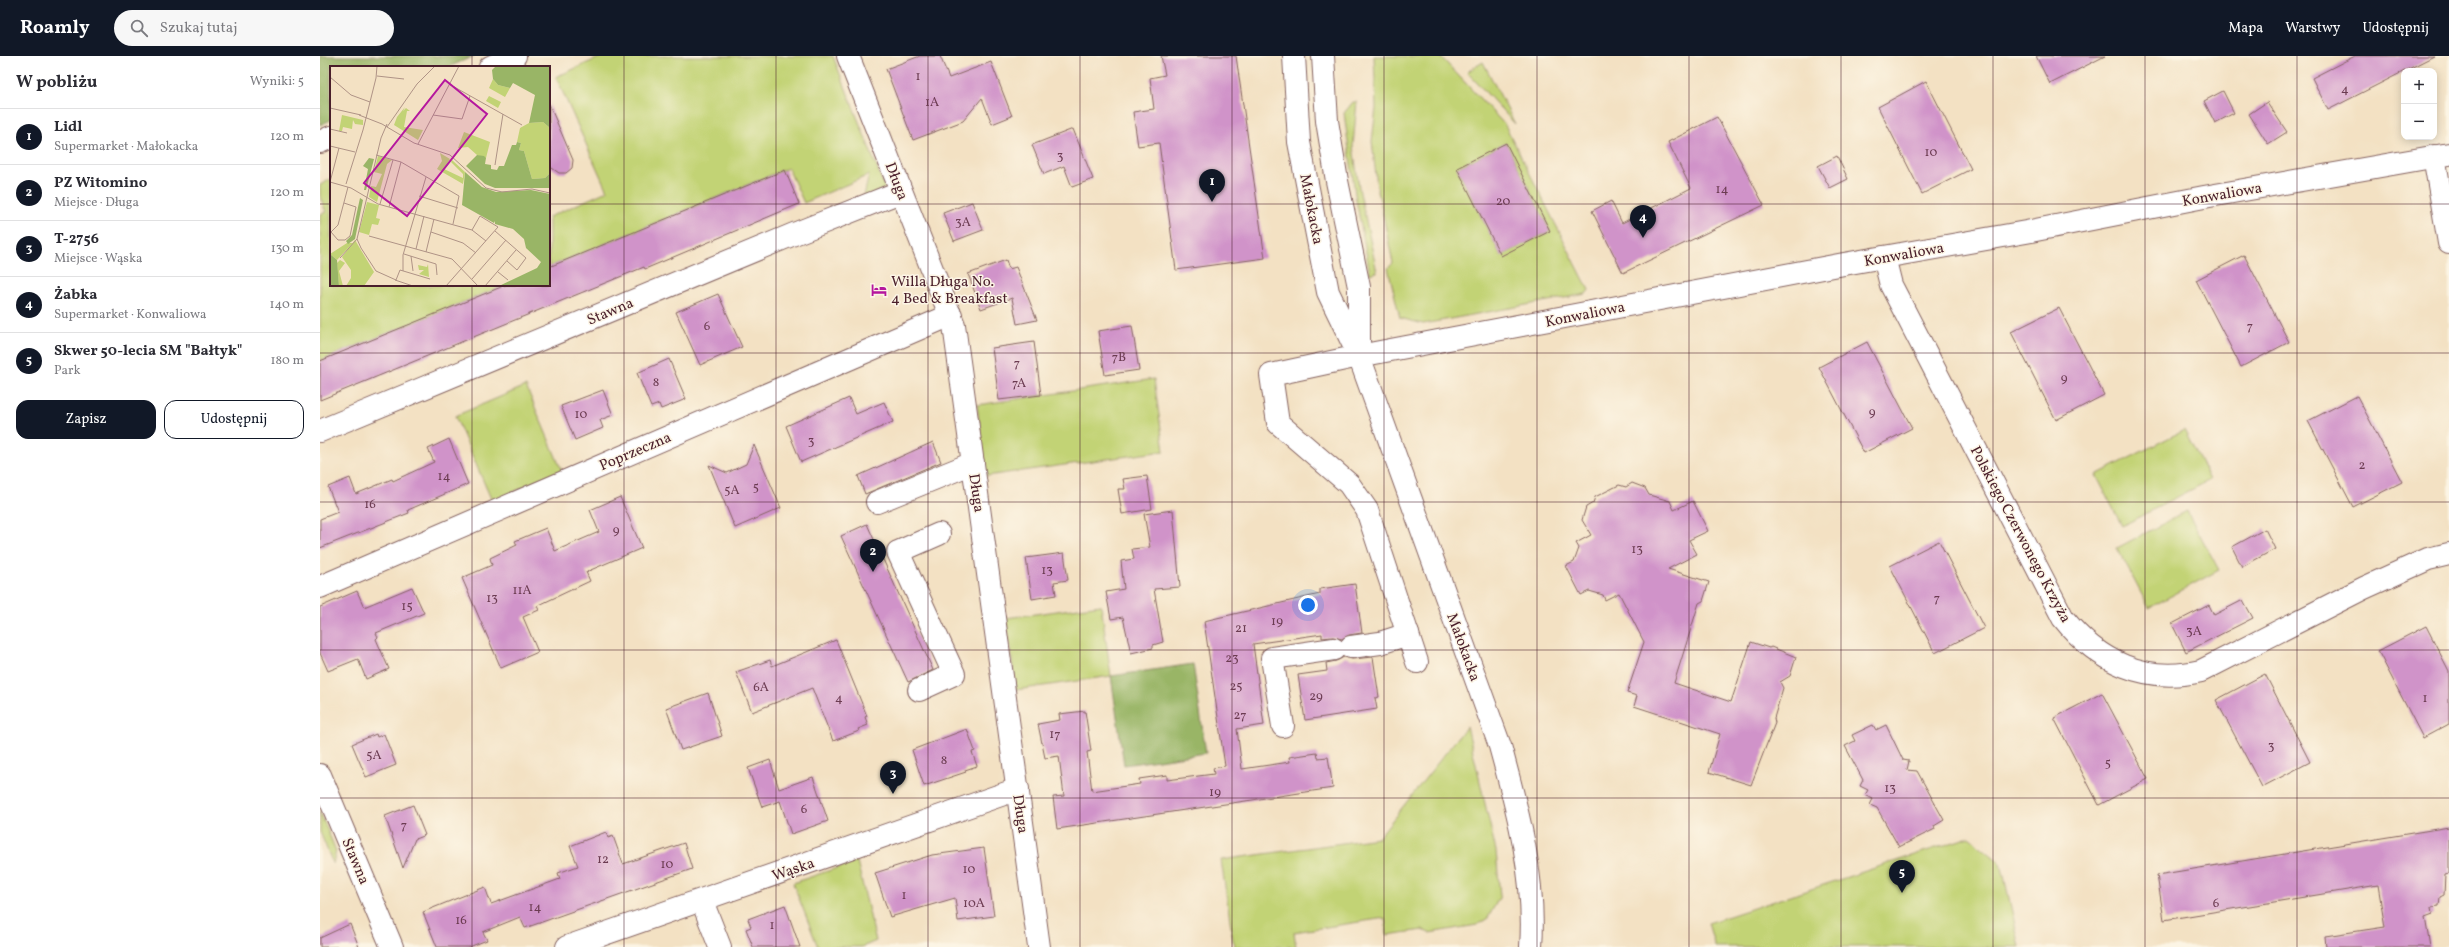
<!DOCTYPE html>
<html lang="pl">
<meta charset="utf-8">
<style>
:root{--surface:#fff;--page:#f7f7f7;--text:#2b2b33;--muted:#7c7c81;--line:#e1e1e2;--accent:#111827}
body{margin:0;font-family:Vollkorn,serif;background:var(--page);color:var(--text)}
.controls{position:absolute;right:12px;top:12px;display:grid;overflow:hidden;border-radius:8px;box-shadow:0 2px 10px #0003}
.controls button{width:36px;height:36px;display:grid;place-items:center;padding:0;border:0;border-bottom:1px solid var(--line);background:var(--surface);color:var(--text);font:20px sans-serif}
.you{position:absolute;left:988px;top:549px;width:14px;height:14px;margin:-10px;border:3px solid #fff;border-radius:50%;background:#1a73e8;box-shadow:0 0 0 6px #1a73e833}
.badge{display:grid;place-items:center;width:26px;height:26px;border-radius:50%;background:var(--accent);color:#fff;font-size:13px;font-weight:700}
.pin{position:absolute;translate:-50% -33px;filter:drop-shadow(0 1px 2px #0008)}
.pin::after{content:'';position:absolute;top:21px;width:14px;height:12px;background:inherit;clip-path:polygon(0 0,100% 0,50% 100%)}
.list{margin:0;padding:0;list-style:none}
h2{display:flex;justify-content:space-between;align-items:center;height:52px;margin:0;padding:0 16px;font-size:17px}
h2 small{font-size:13px;font-weight:400;color:var(--muted)}
.list li{display:grid;grid-template-columns:26px 1fr auto;gap:12px;align-items:center;box-sizing:border-box;height:56px;padding:0 16px;border-top:1px solid var(--line)}
.list b{display:block;font-size:15px;white-space:nowrap}
.list p{margin:0;font-size:13px;white-space:nowrap;color:var(--muted)}
.list em{font-size:13px;font-style:normal;color:var(--muted)}
.actions{display:flex;gap:8px;padding:12px 16px}
.actions a{flex:1;padding:9px 0;border:1px solid var(--accent);border-radius:12px;text-align:center;font-size:14px;color:var(--accent)}
.actions .main{background:var(--accent);color:#fff}
.icon{flex:none;width:22px;height:22px;fill:none;stroke:currentColor;stroke-width:2;stroke-linecap:round;stroke-linejoin:round}
.map{position:relative;flex:none;width:2129px;height:891px;overflow:hidden}
header{display:flex;align-items:center;gap:24px;box-sizing:border-box;height:56px;padding:0 20px;background:var(--accent);color:#fff}
header strong{font-size:19px}
nav{display:flex;gap:22px;margin-inline-start:auto;font-size:14px}
.search{width:280px;height:36px;background:var(--page);display:flex;align-items:center;gap:10px;box-sizing:border-box;padding:0 14px;border-radius:22px;color:var(--muted);font-size:15px}
main{display:flex}
aside{flex:1;background:var(--surface)}
.map>svg:first-child{display:block}
.green{fill:#c2d375;stroke:#867950;fill-rule:evenodd}
.forest{fill:#99b566;stroke:#726a48}
.building{fill:#d093c9}
.lines{fill:none;stroke-linecap:round;stroke-linejoin:round}
.minor-casing{stroke:#856360;stroke-width:24}
.major-casing{stroke:#856360;stroke-width:24}
.minor{stroke:#fff;stroke-width:22}
.major{stroke:#fff;stroke-width:22}
.grid{fill:none;stroke:#4a1f2b;stroke-width:1;stroke-opacity:0.55}
.labels{text-anchor:middle;stroke-width:3;stroke-linejoin:round;paint-order:stroke}
.number-label{font-size:13px;fill:#6c3c52}
.street-label{font-size:15px;fill:#4a1f2b;stroke:#fcf5e5}
.poi-label{font-size:15px;fill:#4a1f2b;stroke:#fcf5e5;text-anchor:start}
.inset-road{fill:none;stroke:#af9386;stroke-width:1}
.view{fill:#b5179e;fill-opacity:0.15;stroke:#b5179e;stroke-width:2}
.inset-edge{fill:none;stroke:#4a1f2b;stroke-width:2}
</style>
<header>
<strong>Roamly</strong>
<div class="search"><svg class="icon" aria-label="search" viewBox="0 0 24 24"><circle cx="10" cy="10" r="6"/><path d="M15 15l6 6"/></svg>Szukaj tutaj</div>
<nav><a>Mapa</a><a>Warstwy</a><a>Udostępnij</a></nav>
</header>
<main>
<aside>
<h2>W pobliżu<small>Wyniki: 5</small></h2>
<ul class="list">
<li><span class="badge">1</span><div><b>Lidl</b><p>Supermarket · Małokacka</p></div><em>120 m</em></li>
<li><span class="badge">2</span><div><b>PZ Witomino</b><p>Miejsce · Długa</p></div><em>120 m</em></li>
<li><span class="badge">3</span><div><b>T-2756</b><p>Miejsce · Wąska</p></div><em>130 m</em></li>
<li><span class="badge">4</span><div><b>Żabka</b><p>Supermarket · Konwaliowa</p></div><em>140 m</em></li>
<li><span class="badge">5</span><div><b>Skwer 50-lecia SM &quot;Bałtyk&quot;</b><p>Park</p></div><em>180 m</em></li>
</ul>
<div class="actions"><a class="main">Zapisz</a><a>Udostępnij</a></div>
</aside>
<div class="map">
<svg width="2129" height="891" viewBox="0 0 2129 891">
<rect width="100%" height="100%" fill="#fcf5e5"/>
<filter id="ink" filterUnits="userSpaceOnUse"><feTurbulence type="fractalNoise" baseFrequency=".025" numOctaves="2"/><feDisplacementMap in="SourceGraphic" scale="8" xChannelSelector="R" yChannelSelector="G"/><feConvolveMatrix kernelMatrix="1 2 1 2 8 2 1 2 1" color-interpolation-filters="sRGB"/></filter>
<filter id="wash" filterUnits="userSpaceOnUse"><feTurbulence type="fractalNoise" baseFrequency=".012" numOctaves="4" result="noise"/><feDisplacementMap in="SourceGraphic" scale="16" xChannelSelector="R" yChannelSelector="G"/><feGaussianBlur stdDeviation="0.9" result="paint"/><feColorMatrix in="noise" values="0 0 0 0 0 0 0 0 0 0 0 0 0 0 0 0 0 1.4 0 .05"/><feComposite in="paint" operator="in"/></filter>
<g filter="url(#wash)">
<rect width="100%" height="100%" fill="#f3e1c3"/>
<g class="green">
<path d="M283 0H513L565 132 543 144 549 119 484 147 468 112 229 211V161L287 135 236 21Z"/>
<path d="M1054 0H1120L1185 69 1269 234 1266 238 1103 268 1080 262 1068 212 1073 207 1057 130 1052 85 1056 52ZM1186 87 1230 175 1181 200 1137 112Z"/>
<path d="M1163 6 1195 68 1147 16Z"/>
<path d="M1033 46H1037L1033 90 1039 132 1057 216 1050 218 1035 138 1024 57Z"/>
<path d="M11 123V229H186L0 305V158L6 156 0 140V129Z"/>
<path d="M834 323 844 395 666 420 657 349Z"/>
<path d="M206 330 242 415 172 445 135 360Z"/>
<path d="M1864 374 1890 424 1802 470 1776 419Z"/>
<path d="M1867 455 1899 514 1829 552 1797 492Z"/>
<path d="M781 549 791 620 696 634 686 562Z"/>
<path d="M1147 670 1176 795 1180 840 1168 862 1157 869 1109 877 1103 874 1067 879 1065 862 974 876 976 891H914L901 804 1058 782Z"/>
<path d="M0 756 16 795 13 808 0 776Z"/>
<path d="M1649 781 1681 807 1700 891H1395L1388 867Z"/>
<path d="M537 805 556 885 542 891H498L473 827Z"/>
</g>
<g class="forest">
<path d="M0 0H154L129 11H11V64L0 69Z"/>
<path d="M873 608 886 697 804 709 791 620Z"/>
</g>
<g id="blocks">
<g class="building">
<path d="M600 0H620L629 22 671 6 692 60 672 68 662 42 643 65 593 84 566 13Z"/>
<path d="M841 0H916L945 202 856 214 839 87 818 90 813 56 834 53 830 22 845 19Z"/>
<path d="M1716 0H1785L1730 28Z"/>
<path d="M2035 0H2114L2008 54 1992 22Z"/>
<path d="M1606 25 1651 113 1602 138 1558 51Z"/>
<path d="M1903 35 1914 57 1895 67 1884 45Z"/>
<path d="M1947 46 1967 76 1948 88 1929 58Z"/>
<path d="M229 48 253 104 252 112 246 117H239L229 110Z"/>
<path d="M1397 61 1444 149 1303 217 1272 155 1291 145 1302 167 1371 132 1348 86Z"/>
<path d="M753 73 773 123 752 131 744 110 724 118 712 89Z"/>
<path d="M1186 87 1230 175 1181 200 1137 112Z"/>
<path d="M1517 100 1528 123 1510 132 1498 110Z"/>
<path d="M465 114 479 148 325 213 324 211 0 344V305L186 229H229V211Z"/>
<path d="M652 146 663 174 634 185 623 157Z"/>
<path d="M1924 199 1969 286 1921 311 1876 224Z"/>
<path d="M686 204 689 213 696 211 717 264 697 268 692 242 661 253 648 218Z"/>
<path d="M398 238 422 291 380 309 356 256Z"/>
<path d="M1739 252 1784 339 1736 364 1691 276Z"/>
<path d="M812 270 819 314 785 319 778 275Z"/>
<path d="M714 286 721 339 679 344 672 292Z"/>
<path d="M1547 286 1592 372 1544 397 1499 311Z"/>
<path d="M349 303 366 343 341 353 339 348 331 351 317 317Z"/>
<path d="M283 334 293 359 280 364 283 372 255 384 241 350Z"/>
<path d="M2037 340 2082 426 2033 451 1988 365Z"/>
<path d="M529 342 536 358 564 346 573 366 481 406 466 370Z"/>
<path d="M129 383 148 428 88 454 89 457 0 492V463L18 456 8 431 30 422 36 438 72 423 73 425 114 406 108 393Z"/>
<path d="M613 386 621 406 545 438 538 420Z"/>
<path d="M434 389 461 452 415 472 389 409 407 417 426 408Z"/>
<path d="M827 420 832 453 802 458 798 433H805L803 423Z"/>
<path d="M1312 427 1325 432 1329 439 1350 445 1354 454 1373 445 1388 475 1369 484 1377 498 1348 513 1389 526 1383 545 1379 547 1354 627 1411 646 1431 586 1449 592 1451 591 1476 601 1470 620 1460 626 1463 632 1454 662 1455 667 1431 729 1389 716 1400 678 1314 650 1317 640 1307 637 1324 586 1299 537 1285 544 1283 539 1269 535 1261 539 1246 510 1254 506 1259 492 1256 487 1271 479 1262 464 1266 451 1273 447 1275 441 1299 429 1306 431Z"/>
<path d="M300 441 322 492 266 516 270 525 217 550 219 554 203 561 218 596 181 612 142 522 172 509 170 502 197 489 195 485 226 472 235 495 279 476 270 454Z"/>
<path d="M853 454 860 531 834 533 843 586 833 589V592L811 597 803 561 791 563 786 536 804 533 801 505 814 503 812 493 830 491 824 458Z"/>
<path d="M547 468 613 614 588 626 521 480Z"/>
<path d="M1945 473 1955 493 1922 511 1912 491Z"/>
<path d="M1619 485 1664 572 1615 597 1570 510Z"/>
<path d="M744 497 748 524 734 526 736 539 712 543 706 502Z"/>
<path d="M1035 528 1042 577 1029 579 1022 583 1013 581 1002 582V578L933 588 944 669 917 673 922 713 970 706 969 701 997 697 998 702 1008 701 1013 732 737 773 733 741 744 740 739 700 725 702 718 668 740 664 739 658 765 655 771 695 767 696 772 735 820 728 819 723 847 719V724L894 718 893 712 905 710 884 565 1000 538V533Z"/>
<path d="M92 531 104 557 56 577 58 581 56 583 69 613 46 623 38 603 8 615 0 597V551L37 535 44 551Z"/>
<path d="M1923 544 1933 562 1866 596 1852 568 1889 549 1894 559Z"/>
<path d="M2106 570 2129 615V668L2103 682 2058 595Z"/>
<path d="M516 584 547 660 545 661 548 669 538 673 539 675 513 685 492 632 432 656 416 616 450 604 452 610Z"/>
<path d="M1024 601 1032 603 1053 601 1059 641 1055 642 1057 653 985 664 978 619 1007 615 1006 607 1016 605Z"/>
<path d="M1945 618 1990 706 1942 731 1896 644Z"/>
<path d="M388 637 402 680 361 694 346 652Z"/>
<path d="M1782 637 1828 723 1779 749 1734 662Z"/>
<path d="M1553 669 1556 674 1566 669 1583 704 1589 705 1587 714 1597 715 1624 764 1614 770 1615 773 1579 791 1557 752 1550 749 1553 743 1545 739 1548 734 1540 730 1543 724 1525 690 1535 685 1532 679Z"/>
<path d="M647 673 655 695 652 696 657 710 645 714 646 716 604 730 592 694Z"/>
<path d="M56 678 57 681 64 678 76 709 46 721 32 688Z"/>
<path d="M450 704 459 733 493 721 508 765 471 778 460 745 442 751 428 712Z"/>
<path d="M93 749 105 779 95 783 83 812 65 760Z"/>
<path d="M2129 771V818L2125 819 2124 839 2120 841 2119 850 2112 851 2113 858 2105 861 2110 891H2006L2005 880 2065 871 2058 829 1844 864 1837 819Z"/>
<path d="M286 776 288 782 293 780 303 808 364 787 372 813 205 872 200 861 163 876 167 884 149 891H117L103 856 165 831 171 848 240 823 238 817 258 810 250 790Z"/>
<path d="M664 792 674 860 638 865 635 842 570 861 555 817 612 799Z"/>
<path d="M465 849 480 891H433L426 873 431 871 428 863Z"/>
<path d="M30 868 39 891H0V882Z"/>
</g>
</g>
</g>
<g filter="url(#ink)">
<use href="#blocks" fill-opacity="0" stroke="#856360" stroke-width="1"/>
<g class="lines">
<defs>
<g id="minor">
<path d="M528 0 634 269 719 891"/>
<path d="M170 11 195 0"/>
<path d="M0 86 11 81"/>
<path d="M2114 100 2129 187"/>
<path d="M1564 201 1571 229 1743 562C1778 606 1825 628 1881 615L2044 532 2108 503 2129 498"/>
<path d="M0 375 474 178 580 136"/>
<path d="M557 446 653 407"/>
<path d="M0 531 631 259"/>
<path d="M1031 591 1060 587 1088 578"/>
<path d="M1097 606 1047 454 1029 428 958 367 951 319 1039 300 1524 208 1706 176 1884 141 2129 98"/>
<path d="M599 634 634 618 578 496 619 478"/>
<path d="M963 670 952 602 1014 593"/>
<path d="M0 719 72 891"/>
<path d="M382 845 400 891"/>
<path d="M247 891 698 733"/>
</g>
<g id="major">
<path d="M974 0 979 86 1008 236 1039 300 1180 690C1198 755 1216 823 1211 891"/>
<path d="M1003 0 1007 65 1017 125 1039 231V296"/>
</g>
</defs>
<use href="#minor" class="minor-casing"/>
<use href="#major" class="major-casing"/>
<use href="#minor" class="minor"/>
<use href="#major" class="major"/>
</g>
</g>
<path class="grid" d="M152 0V11M304 0V891M456 0V891M608 0V891M760 0V891M912 0V891M1064 0V891M1217 0V891M1369 0V891M1521 0V891M1673 0V891M1825 0V891M1977 0V891M0 148H11M229 148H2129M152 229V891M0 297H2129M0 446H2129M0 594H2129M0 742H2129"/>
<defs>
<symbol id="hotel-bare" viewBox="-9 -9 18 18"><path d="M-6-4.5h1.5V1H6V5H4.5V3h-9V5H-6ZM-4 0a1.8 1.8 0 1 1 3.6 0ZM.5 0V-2.5h3Q6-2.5 6 0Z" fill="#b5179e" stroke="#fcf5e5" stroke-width="2.5" paint-order="stroke"/></symbol>
</defs>
<g fill-rule="evenodd">
<use href="#hotel-bare" x="548" y="223" width="22" height="22"/>
</g>
<g class="labels">
<g class="number-label">
<text x="598" y="24">1</text>
<text x="2025" y="37">4</text>
<text x="612" y="50">1A</text>
<text x="1611" y="100">10</text>
<text x="740" y="104">3</text>
<text x="1402" y="137">14</text>
<text x="1183" y="149">20</text>
<text x="643" y="170">3A</text>
<text x="387" y="274">6</text>
<text x="1930" y="274">7</text>
<text x="799" y="305">7B</text>
<text x="697" y="311">7</text>
<text x="1744" y="326">9</text>
<text x="336" y="330">8</text>
<text x="699" y="331">7A</text>
<text x="1552" y="360">9</text>
<text x="261" y="362">10</text>
<text x="491" y="389">3</text>
<text x="2042" y="413">2</text>
<text x="124" y="424">14</text>
<text x="436" y="435">5</text>
<text x="412" y="438">5A</text>
<text x="50" y="452">16</text>
<text x="296" y="478">9</text>
<text x="1317" y="497">13</text>
<text x="727" y="518">13</text>
<text x="202" y="538">11A</text>
<text x="172" y="546">13</text>
<text x="1617" y="546">7</text>
<text x="87" y="554">15</text>
<text x="957" y="569">19</text>
<text x="921" y="576">21</text>
<text x="1874" y="579">3A</text>
<text x="912" y="606">23</text>
<text x="916" y="634">25</text>
<text x="441" y="635">6A</text>
<text x="996" y="644">29</text>
<text x="519" y="646">4</text>
<text x="2105" y="646">1</text>
<text x="920" y="663">27</text>
<text x="735" y="682">17</text>
<text x="1951" y="694">3</text>
<text x="54" y="703">5A</text>
<text x="624" y="708">8</text>
<text x="1788" y="711">5</text>
<text x="1570" y="736">13</text>
<text x="895" y="740">19</text>
<text x="484" y="757">6</text>
<text x="84" y="773">7</text>
<text x="283" y="807">12</text>
<text x="347" y="812">10</text>
<text x="649" y="817">10</text>
<text x="584" y="843">1</text>
<text x="654" y="851">10A</text>
<text x="1896" y="851">6</text>
<text x="215" y="855">14</text>
<text x="141" y="868">16</text>
<text x="452" y="873">1</text>
</g>
<g class="street-label">
<text transform="translate(577 125) rotate(69)" y="5">Długa</text>
<text transform="translate(1902 138) rotate(-10)" y="5">Konwaliowa</text>
<text transform="translate(992 153) rotate(79)" y="5">Małokacka</text>
<text transform="translate(1584 198) rotate(-10)" y="5">Konwaliowa</text>
<text transform="translate(290 255) rotate(-23)" y="5">Stawna</text>
<text transform="translate(1265 258) rotate(-11)" y="5">Konwaliowa</text>
<text transform="translate(315 395) rotate(-23)" y="5">Poprzeczna</text>
<text transform="translate(657 437) rotate(82)" y="5">Długa</text>
<text transform="translate(1701 478) rotate(62)" y="5">Polskiego Czerwonego Krzyża</text>
<text transform="translate(1144 591) rotate(70)" y="5">Małokacka</text>
<text transform="translate(701 758) rotate(82)" y="5">Długa</text>
<text transform="translate(36 805) rotate(67)" y="5">Stawna</text>
<text transform="translate(473 813) rotate(-19)" y="5">Wąska</text>
</g>
<g class="poi-label">
<text x="571" y="230">Willa Długa No.<tspan x="571" dy="17">4 Bed &amp; Breakfast</tspan></text>
</g>
</g>
<g transform="translate(10 10)">
<rect width="220" height="220" fill="#f3e1c3"/>
<path d="M163 13 168 19 180 22 175 31 159 22ZM159 30 171 36 168 42 156 35ZM75 41 73 45 76 42 80 45H77L74 61 93 64 88 74 64 59 67 51ZM12 49 33 54V59L25 58 23 54 22 63 13 61 12 65H9ZM213 56 220 62V107L215 112 202 113 194 85 189 84 191 77 187 76 190 62 199 57ZM134 66 160 76 156 92 147 89 138 81 128 82ZM110 87 120 93 114 103 133 112V108L121 96 122 94 135 106 133 118 107 103 112 95ZM48 90 62 94 57 98 47 136 39 131 41 120 46 121 52 108 44 106ZM37 136 49 139 46 152 50 153 48 159 42 158 39 169 29 166ZM25 174 44 206 34 220H16L21 212V204L12 191ZM17 177H23L7 194 0 188ZM10 194 15 197 9 205 13 220H9L7 197ZM98 198 99 211 89 208 94 204H89L88 199 97 201Z" fill="#c2d375"/>
<path d="M166 0H220V62L213 56 199 57 205 29 183 17 180 22 168 19 163 13 162 4ZM187 76 191 77 189 84 194 85 202 113 215 112 220 107V122H165L155 118 136 100 147 89 154 90 156 92 155 98 161 99V103L167 104 169 100H174L182 79H186ZM39 92 44 93 36 124H34L38 103 33 100ZM135 106 152 121 166 126 201 124 220 128V220H169L207 202 211 196 196 182 194 173 183 163 165 158V155L164 157 132 139ZM30 132 33 134 25 173 18 178 16 175 22 169ZM0 188 7 194 9 220H0Z" fill="#99b566"/>
<path class="inset-road" d="M47 10 74 13M0 11 21 29 40 36M119 18 192 59M0 42 31 49M29 49 52 58 84 77 120 89 156 122 172 126 202 123 220 127M103 49 132 53 140 30M57 58 51 72 27 173 31 182 46 205 66 214M57 61 87 18 105 0M0 63 17 67M88 78 129 0M0 80 25 86M46 89 71 96 129 130 123 158M165 99 173 48M0 116 21 122 48 138 142 164 156 175M0 116 9 82M16 118 33 64 46 12 47 0M89 130 128 142M50 138 63 94M59 141 71 96M165 165 196 192 187 204 177 195M1 166 8 174H15L20 170 26 141 14 137M1 166 8 159 18 121M101 166 133 177 146 187M39 170 122 193 148 220M86 183 94 150M96 186 104 153M74 188 106 198 107 209M81 190 83 205M10 192 27 173M73 205V189L96 111M168 206 178 214M142 213 176 174M65 214 83 220M66 214 70 204 100 213M116 220 168 161 150 150 142 164M155 220 186 184"/>
<path class="view" d="M115 14 157 48 77 150 34 117Z"/>
<rect width="220" height="220" class="inset-edge"/>
</g>
</svg>
<div class="controls">
<button>+</button>
<button>−</button>
</div>
<div class="you"></div>
<div class="pin badge" style="left:892px;top:146px">1</div>
<div class="pin badge" style="left:553px;top:516px">2</div>
<div class="pin badge" style="left:573px;top:738px">3</div>
<div class="pin badge" style="left:1323px;top:182px">4</div>
<div class="pin badge" style="left:1582px;top:837px">5</div>
</div>
</main>
